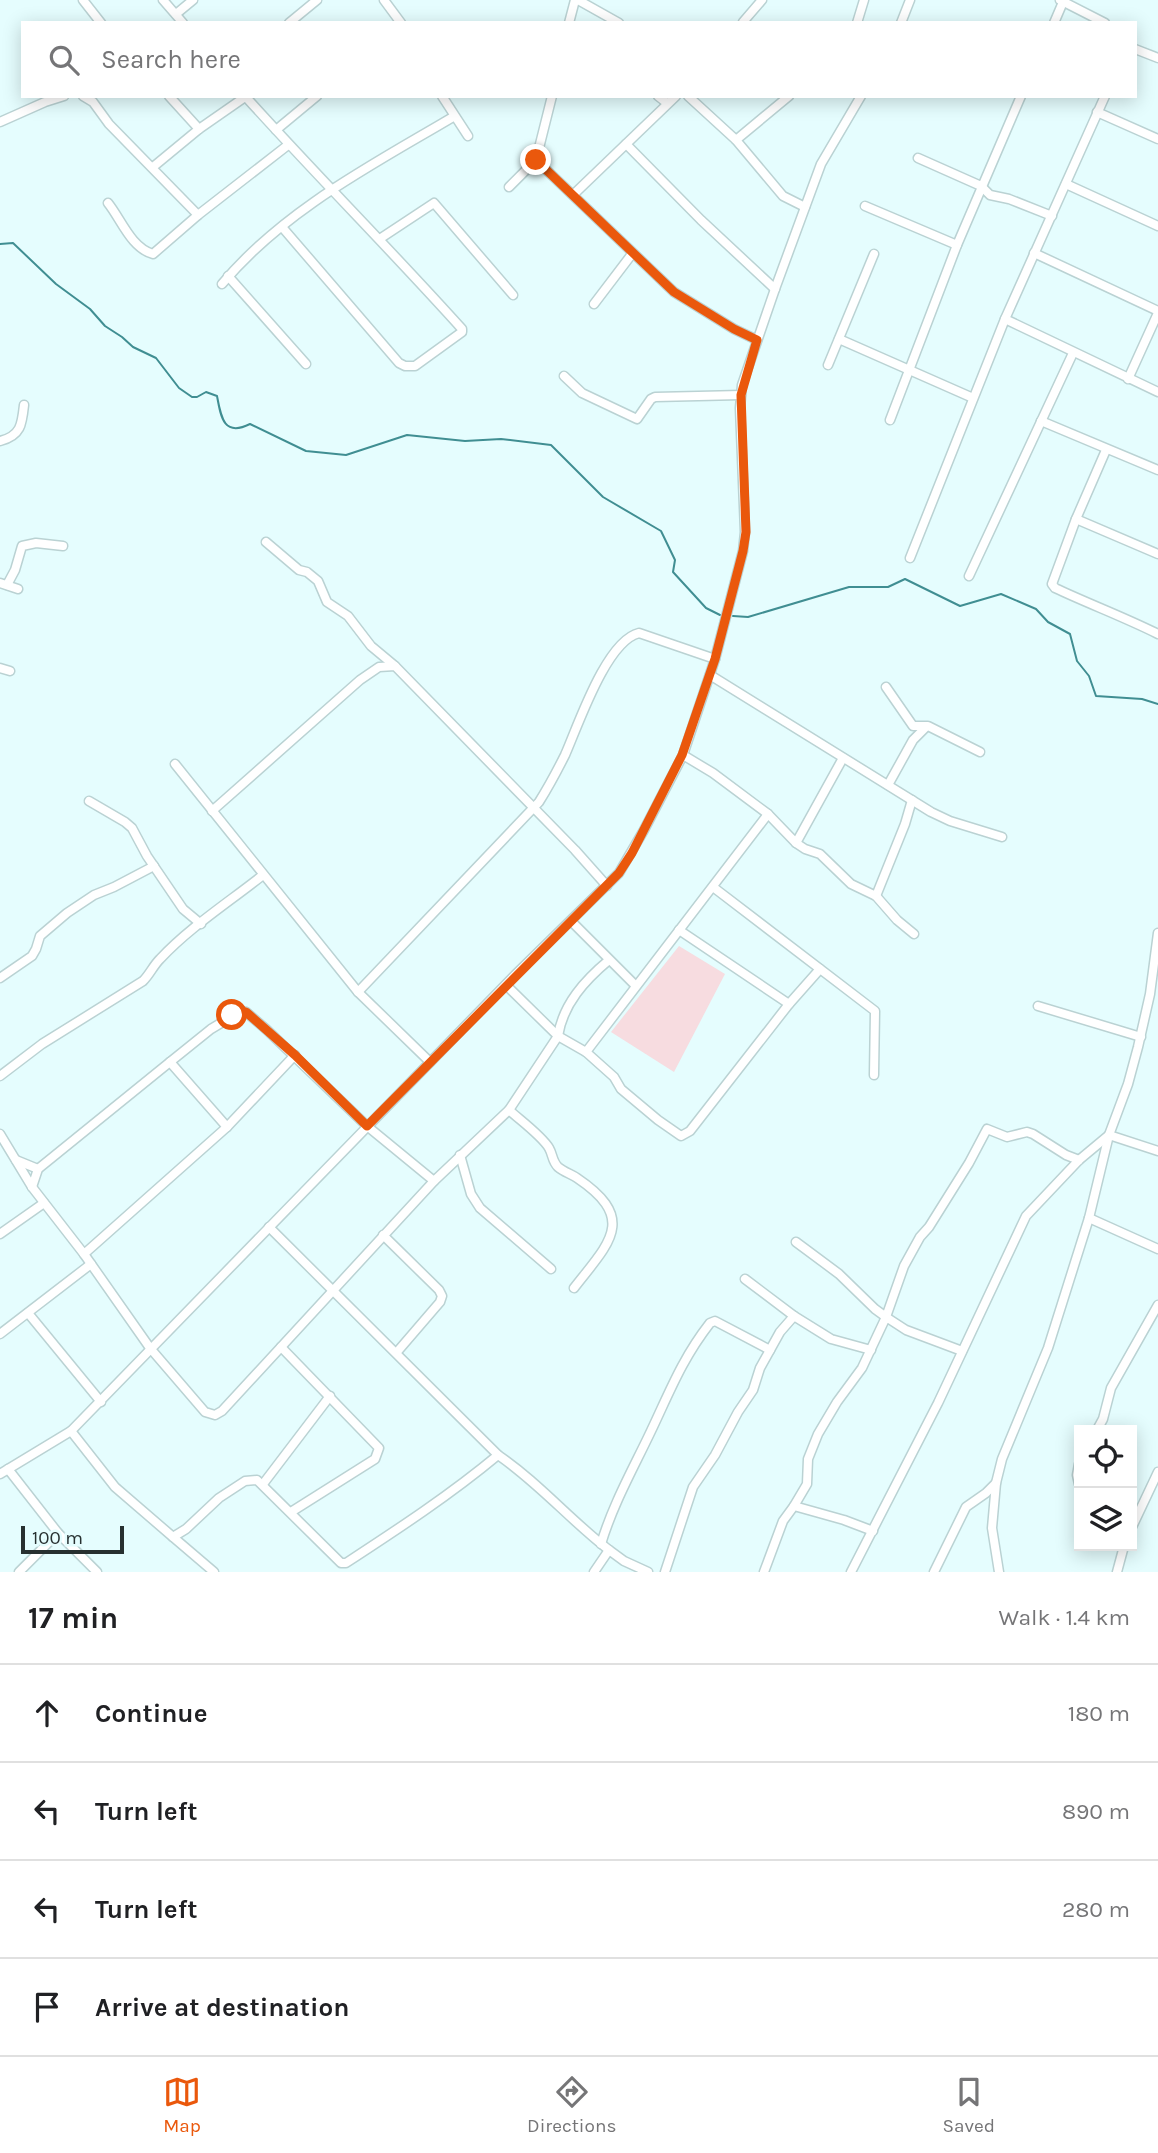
<!DOCTYPE html>
<meta charset="utf-8">
<style>
:root{--surface:#fff;--page:#f6f6f6;--text:#202124;--muted:#757577;--line:#e0e0e0;--accent:#ea580c}
body{margin:0;font-family:Karla,sans-serif;background:var(--page);color:var(--text)}
.controls{position:absolute;right:21px;bottom:21px;display:grid;overflow:hidden;border-radius:0px;box-shadow:0 4px 18px #0003}
.controls button{width:63px;height:63px;display:grid;place-items:center;padding:0;border:0;border-bottom:2px solid var(--line);background:var(--surface);color:var(--text);font:35px sans-serif}
.scale{position:absolute;left:21px;bottom:18px;width:103px;box-sizing:border-box;padding-left:7px;border:4px solid #273030;border-top:0;font-size:19px;line-height:24px;white-space:nowrap;color:#273030;-webkit-text-stroke:5px #e5fdfe;paint-order:stroke}
.stop{position:absolute;width:21px;height:21px;margin:-16px;border:5px solid #ea580c;border-radius:50%;background:#fff}
.stop.end{background:#ea580c;border-color:#fff;box-shadow:0 2px 7px #0008}
.list{margin:0;padding:0;list-style:none}
h2{display:flex;justify-content:space-between;align-items:center;height:91px;margin:0;padding:0 28px;font-size:30px}
h2 small{font-size:23px;font-weight:400;color:var(--muted)}
.list li{display:grid;grid-template-columns:46px 1fr auto;gap:21px;align-items:center;box-sizing:border-box;height:98px;padding:0 28px;border-top:2px solid var(--line)}
.list b{display:block;font-size:26px;white-space:nowrap}
.list em{font-size:23px;font-style:normal;color:var(--muted)}
.icon{flex:none;width:38px;height:38px;fill:none;stroke:currentColor;stroke-width:2;stroke-linecap:round;stroke-linejoin:round}
.map{position:relative;flex:none;width:1158px;height:1572px;overflow:hidden}
.search{position:absolute;background:var(--surface);box-shadow:0 4px 18px #0003;left:21px;right:21px;top:21px;height:77px;display:flex;align-items:center;gap:18px;box-sizing:border-box;padding:0 24px;border-radius:0px;color:var(--muted);font-size:26px}
.sheet{height:483px;background:var(--surface)}
nav{display:flex;justify-content:space-around;align-items:center;box-sizing:border-box;height:98px;border-top:2px solid var(--line);background:var(--surface);font-size:19px;color:var(--muted)}
nav a{display:grid;justify-items:center;gap:4px}
nav .on{color:var(--accent)}
.map>svg:first-child{display:block}
.green{fill:#f7dce0}
.lines{fill:none;stroke-linecap:round;stroke-linejoin:round}
.stream{stroke:#408e92;stroke-width:2}
.minor-casing{stroke:#bad2d3;stroke-width:11}
.minor{stroke:#fff;stroke-width:8}
.route{stroke:#ea580c;stroke-width:9}
</style>
<div class="map">
<svg width="1158" height="1572" viewBox="0 0 1158 1572">
<rect width="100%" height="100%" fill="#e5fdfe"/>
<path class="green" d="M679 946 725 974 674 1072 611 1032Z"/>
<g class="lines">
<g class="stream">
<path d="M0 244 13 243 56 284 90 309 105 326 122 337 133 347 156 358 179 388 192 397H197L206 392 217 396C221 418 224 437 250 424L306 451 346 455 407 435 465 441 501 439 551 445 603 497 661 531 675 560 673 572 706 608 720 615"/>
<path d="M733 616 748 617 849 587H888L905 579 960 606 1001 594 1036 609 1048 622 1070 634 1077 661 1089 676 1096 696 1142 699 1158 704"/>
</g>
<defs>
<g id="minor">
<path d="M83 0 101 23"/>
<path d="M163 0 183 23"/>
<path d="M384 0 401 23"/>
<path d="M578 0 619 23"/>
<path d="M1060 0 1105 23"/>
<path d="M176 14 193 0"/>
<path d="M743 22 762 0"/>
<path d="M289 23 317 0"/>
<path d="M569 23 575 0"/>
<path d="M857 23 864 0"/>
<path d="M901 23 910 0"/>
<path d="M1054 23 1063 2"/>
<path d="M1135 49 1158 58"/>
<path d="M83 96 93 102 109 124 198 215"/>
<path d="M169 96 199 129"/>
<path d="M245 96C316 175 391 250 462 329V332L415 366H405L399 363 282 227"/>
<path d="M442 96 468 136"/>
<path d="M658 96 667 103"/>
<path d="M688 96 736 140 783 196 805 207"/>
<path d="M1097 112 1158 139"/>
<path d="M0 122 45 102 64 96"/>
<path d="M276 130 317 96"/>
<path d="M736 140 789 96"/>
<path d="M626 144 701 220 775 289"/>
<path d="M918 158 981 186 990 195 1009 199 1052 216"/>
<path d="M536 160 674 292 734 329 757 340"/>
<path d="M153 167 199 129 245 97"/>
<path d="M1066 184 1158 226"/>
<path d="M509 187 536 160 552 96"/>
<path d="M574 194 676 96"/>
<path d="M108 203C121 219 131 248 153 254L198 215 288 145"/>
<path d="M865 206 957 245"/>
<path d="M381 238 434 203 513 295"/>
<path d="M1034 253 1158 311"/>
<path d="M228 276 306 364"/>
<path d="M222 284C284 210 372 165 453 117"/>
<path d="M594 304 632 254"/>
<path d="M1005 319 1158 392"/>
<path d="M839 339 973 398"/>
<path d="M828 365 874 254"/>
<path d="M564 376 582 393 637 419 651 399 655 397 741 395"/>
<path d="M1128 379 1158 313"/>
<path d="M890 420 957 245 1021 96"/>
<path d="M1041 421 1158 470"/>
<path d="M0 441C21 436 22 424 24 405"/>
<path d="M1106 450 1076 519 1052 584 1055 588C1089 604 1124 617 1158 634"/>
<path d="M1076 519 1158 554"/>
<path d="M266 542 299 570 307 572 318 581 327 602 348 616 371 646 395 666"/>
<path d="M910 558 1005 319 1105 96"/>
<path d="M969 576 1073 353"/>
<path d="M0 583 18 589"/>
<path d="M7 585 15 570 22 546 36 543 63 546"/>
<path d="M0 668 10 671"/>
<path d="M710 675 931 812 950 821 1002 837"/>
<path d="M886 687 913 726H928L980 752"/>
<path d="M683 755 713 773 768 814 796 843 805 849 820 854 851 884 876 896 897 920 914 934"/>
<path d="M175 764 358 992 430 1062"/>
<path d="M888 785 913 740 926 727"/>
<path d="M89 801 125 822 132 828 147 856 183 909 201 924"/>
<path d="M212 811 360 680 379 667 395 666 575 850 607 886"/>
<path d="M796 843 843 758"/>
<path d="M713 887 875 1011 874 1075"/>
<path d="M876 896 905 824 912 800"/>
<path d="M571 921 635 985"/>
<path d="M679 930 789 1004"/>
<path d="M0 978 32 956 36 949 40 936 67 913 94 895 114 887 154 866"/>
<path d="M506 985 558 1036 586 1052 614 1077 621 1089 658 1120 681 1136 690 1131 789 1004 820 969"/>
<path d="M358 992 539 802C549 786 557 771 565 755 578 726 606 641 639 633L715 659"/>
<path d="M1038 1006 1141 1037"/>
<path d="M586 1052 768 814"/>
<path d="M0 1076 42 1044 143 981C150 974 153 966 160 959 190 927 229 902 263 875"/>
<path d="M509 1110C520 1120 542 1136 549 1148 553 1155 552 1161 558 1167 564 1172 571 1174 577 1178 638 1219 609 1243 574 1288"/>
<path d="M227 1127 170 1062 211 1029 241 1011 246 1012 267 1030 367 1126 434 1181"/>
<path d="M0 1134 32 1187 84 1254 150 1348 205 1412 215 1415 222 1411 434 1181 509 1110 558 1036C563 1004 585 980 609 960"/>
<path d="M460 1155 471 1194 480 1208 551 1269"/>
<path d="M16 1160 38 1169"/>
<path d="M32 1187 38 1169 170 1062"/>
<path d="M1089 1218 1158 1249"/>
<path d="M269 1227 498 1455C539 1483 570 1520 609 1550"/>
<path d="M0 1234 44 1203"/>
<path d="M383 1235 439 1290 442 1296 440 1302 397 1352"/>
<path d="M796 1242 839 1274 875 1309 886 1317 904 1266 920 1237 929 1227 969 1163 987 1129 1007 1137 1027 1132 1033 1134 1066 1155 1079 1160"/>
<path d="M84 1254 227 1127 295 1055"/>
<path d="M745 1279 794 1316"/>
<path d="M28 1313 101 1402"/>
<path d="M0 1334 91 1264"/>
<path d="M281 1347 379 1448 375 1459 291 1512"/>
<path d="M1097 1430 1103 1419 1111 1388 1158 1305"/>
<path d="M71 1431 115 1487 173 1537 186 1529 219 1498 245 1481 257 1480 341 1563H346C398 1529 450 1495 498 1455"/>
<path d="M1079 1464 1077 1475 1079 1484"/>
<path d="M8 1469 58 1533 97 1572"/>
<path d="M0 1474 71 1431 515 975 619 873 644 830 683 755 715 659 743 551 745 532 740 408 742 385 775 289 821 164 861 96"/>
<path d="M263 1484 330 1396"/>
<path d="M794 1506 807 1484 808 1459 818 1434 837 1402 862 1368 886 1317 906 1330 962 1351"/>
<path d="M1132 1527 1158 1472"/>
<path d="M173 1537 214 1572"/>
<path d="M601 1544C613 1504 633 1469 651 1431 670 1391 682 1359 710 1323L715 1321 770 1350 780 1332 794 1316 831 1339 871 1350"/>
<path d="M19 1572 58 1533"/>
<path d="M594 1572 609 1550 624 1561 648 1572"/>
<path d="M665 1572 693 1487 715 1455 738 1412 753 1390 760 1368 770 1350"/>
<path d="M764 1572 783 1521 794 1506 844 1520 873 1531"/>
<path d="M851 1572 938 1403 1026 1216 1079 1160 1109 1135 1158 1151"/>
<path d="M934 1572 966 1507 986 1493 996 1483"/>
<path d="M999 1572 992 1528 996 1483 1002 1459 1048 1348 1089 1218 1109 1135 1128 1084 1138 1047 1150 994 1158 933"/>
<path d="M1117 1572 1124 1546"/>
</g>
</defs>
<use href="#minor" class="minor-casing"/>
<use href="#minor" class="minor"/>
</g>
<g class="lines">
<path class="route" d="M232 1015 242 1011 246 1012 295 1055 367 1126 619 873 632 853 682 755 715 659 743 551 746 532 741 395 757 340 734 329 674 292 536 160"/>
</g>
</svg>
<div class="controls">
<button><svg class="icon" aria-label="locate" viewBox="0 0 24 24"><circle cx="12" cy="12" r="6"/><path d="M12 2v4M12 18v4M2 12h4M18 12h4"/></svg></button>
<button><svg class="icon" aria-label="layers" viewBox="0 0 24 24"><path d="M12 4l9 5-9 5-9-5zM3 14l9 5 9-5"/></svg></button>
</div>
<div class="scale">100 m</div>
<div class="stop" style="left:232px;top:1015px"></div>
<div class="stop end" style="left:536px;top:160px"></div>
<div class="search"><svg class="icon" aria-label="search" viewBox="0 0 24 24"><circle cx="10" cy="10" r="6"/><path d="M15 15l6 6"/></svg>Search here</div>
</div>
<section class="sheet">
<h2>17 min<small>Walk · 1.4 km</small></h2>
<ul class="list">
<li><svg class="icon" aria-label="ahead" viewBox="0 0 24 24"><path d="M12 20V5M6 11l6-6 6 6"/></svg><div><b>Continue</b></div><em>180 m</em></li>
<li><svg class="icon" aria-label="left" viewBox="0 0 24 24"><path d="M17 20v-9H6M10 6l-5 5 5 5"/></svg><div><b>Turn left</b></div><em>890 m</em></li>
<li><svg class="icon" aria-label="left" viewBox="0 0 24 24"><path d="M17 20v-9H6M10 6l-5 5 5 5"/></svg><div><b>Turn left</b></div><em>280 m</em></li>
<li><svg class="icon" aria-label="arrive" viewBox="0 0 24 24"><path d="M6 21V4h12l-3 4 3 4H6"/></svg><div><b>Arrive at destination</b></div></li>
</ul>
</section>
<nav>
<a class="on"><svg class="icon" aria-label="map" viewBox="0 0 24 24"><path d="M3 6l6-2 6 2 6-2v14l-6 2-6-2-6 2zM9 4v14M15 6v14"/></svg>Map</a>
<a><svg class="icon" aria-label="directions" viewBox="0 0 24 24"><path d="M12 3l9 9-9 9-9-9zM9 14v-3h6M13 9l2 2-2 2"/></svg>Directions</a>
<a><svg class="icon" aria-label="saved" viewBox="0 0 24 24"><path d="M7 4h10v16l-5-4-5 4z"/></svg>Saved</a>
</nav>
